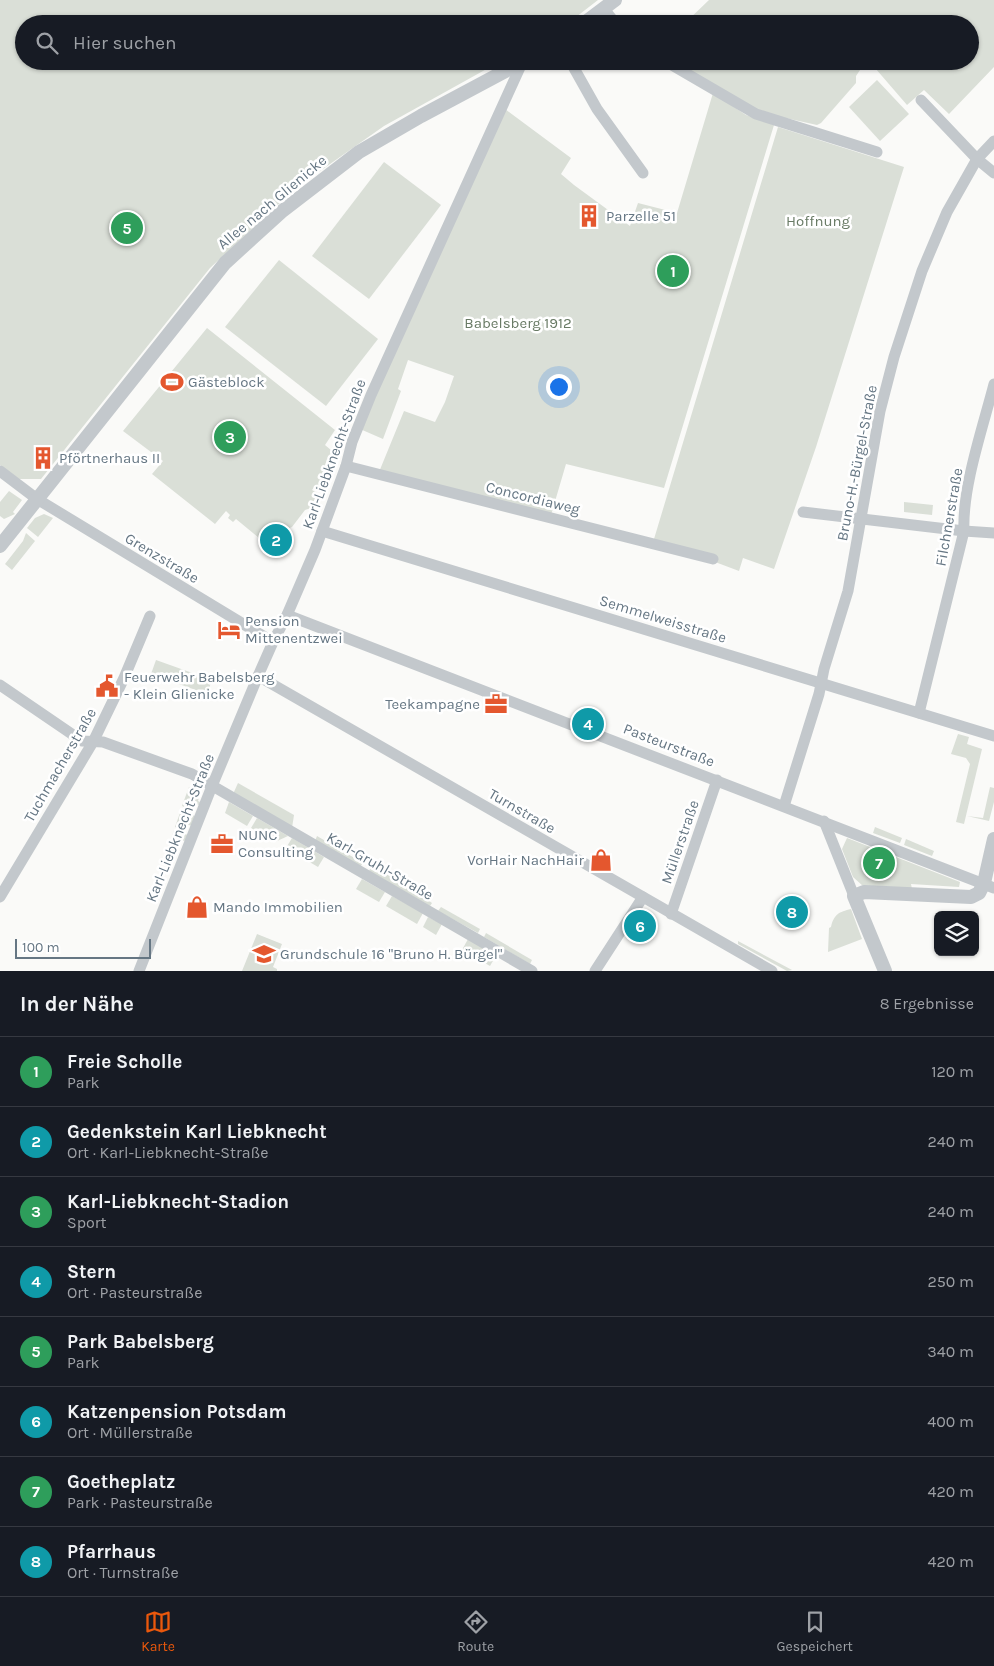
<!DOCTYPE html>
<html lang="de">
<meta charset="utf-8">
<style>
:root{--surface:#171b24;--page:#20242c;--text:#f1f3f6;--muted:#9ea1a6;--line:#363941;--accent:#ea580c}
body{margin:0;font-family:Karla,sans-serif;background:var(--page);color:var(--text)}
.controls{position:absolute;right:15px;bottom:15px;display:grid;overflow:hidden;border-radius:8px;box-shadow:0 1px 4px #0004}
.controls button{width:45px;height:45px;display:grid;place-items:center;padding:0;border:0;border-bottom:1px solid var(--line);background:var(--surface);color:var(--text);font:25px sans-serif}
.scale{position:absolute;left:15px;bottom:12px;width:136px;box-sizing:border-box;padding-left:5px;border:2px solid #657683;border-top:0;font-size:14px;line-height:18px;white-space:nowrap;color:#657683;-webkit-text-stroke:4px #fff;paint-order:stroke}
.you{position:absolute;left:558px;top:386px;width:18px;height:18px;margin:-12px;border:4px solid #fff;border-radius:50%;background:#1a73e8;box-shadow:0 0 0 8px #1a73e833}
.badge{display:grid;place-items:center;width:32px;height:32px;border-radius:50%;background:var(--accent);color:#fff;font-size:16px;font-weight:700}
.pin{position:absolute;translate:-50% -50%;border:2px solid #fff;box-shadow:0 1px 5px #0006}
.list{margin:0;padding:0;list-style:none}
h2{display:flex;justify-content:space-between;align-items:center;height:65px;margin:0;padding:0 20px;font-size:21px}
h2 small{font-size:16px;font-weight:400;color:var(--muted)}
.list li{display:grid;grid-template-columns:32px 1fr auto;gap:15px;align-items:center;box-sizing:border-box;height:70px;padding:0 20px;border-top:1px solid var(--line)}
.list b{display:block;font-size:19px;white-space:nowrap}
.list p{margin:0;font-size:16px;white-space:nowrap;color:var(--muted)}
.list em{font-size:16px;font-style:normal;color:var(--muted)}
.icon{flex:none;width:28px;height:28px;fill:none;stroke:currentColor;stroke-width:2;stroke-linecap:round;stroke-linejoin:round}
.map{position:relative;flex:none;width:994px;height:971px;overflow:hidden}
.search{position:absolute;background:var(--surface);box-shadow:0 1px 4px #0004;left:15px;right:15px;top:15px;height:55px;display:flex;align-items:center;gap:12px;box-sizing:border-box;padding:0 18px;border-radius:28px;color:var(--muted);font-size:19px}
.sheet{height:625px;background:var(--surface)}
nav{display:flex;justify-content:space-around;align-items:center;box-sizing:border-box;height:70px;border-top:1px solid var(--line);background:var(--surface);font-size:14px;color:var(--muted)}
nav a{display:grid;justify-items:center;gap:2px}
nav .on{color:var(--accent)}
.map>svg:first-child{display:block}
.green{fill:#dadfd7}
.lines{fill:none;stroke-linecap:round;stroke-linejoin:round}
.minor{stroke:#c3c8cc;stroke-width:11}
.tertiary{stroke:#c3c8cc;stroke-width:14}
.labels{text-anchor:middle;stroke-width:5;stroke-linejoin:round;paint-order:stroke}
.street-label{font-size:15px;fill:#657683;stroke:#fff}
.poi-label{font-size:15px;fill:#657683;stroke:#fff;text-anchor:start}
.park-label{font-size:15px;fill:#687a64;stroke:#fff}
</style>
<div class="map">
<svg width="994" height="971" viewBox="0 0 994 971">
<rect width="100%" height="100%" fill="#fafaf8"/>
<g class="green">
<path d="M0 0H598L567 24H24V61H501L384 126 296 188 210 268 41 479H19L0 465Z"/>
<path d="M709 0H994V67L949 114 924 90 907 105 869 61H970V24H684Z"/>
<path d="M674 61H866L856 76V83L821 123 817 125 763 113Z"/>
<path d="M877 80 909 114 880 141 849 107Z"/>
<path d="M713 93 746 115 774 125 664 488 566 464 551 515 379 472 404 411 435 422 445 402 454 376 408 360 398 389 401 391 383 439 360 429 505 109 571 158 561 174 574 185 630 226 638 203 677 213Z"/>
<path d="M778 127 904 167 816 447 774 569 743 558 739 571 654 539Z"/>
<path d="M384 162 441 205 369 299 312 256Z"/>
<path d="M279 260 378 339 326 406 225 327Z"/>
<path d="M207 328 335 430 325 445 338 456 325 472 319 488 315 486 312 490 317 493 311 508 305 510 292 527 277 533 269 526 259 538 236 519 233 522 228 518 230 515 226 511 215 524 152 474 163 461 123 431Z"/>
<path d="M9 491 22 500 13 512 15 514 4 519 0 516V502Z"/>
<path d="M904 502 933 505 932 515 904 512Z"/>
<path d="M44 514 53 518 38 537 27 528 35 518Z"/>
<path d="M26 533 35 541 12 570 5 564 23 541Z"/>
<path d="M156 660 212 680 207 694 151 674Z"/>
<path d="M958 734 969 737 967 744 982 749 964 824 956 822 970 764 966 758 951 754Z"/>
<path d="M193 782 198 785 201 790 198 801 200 802 199 805 191 802 189 809 182 806 189 787 191 788Z"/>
<path d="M238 783 294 815 292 828 233 794Z"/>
<path d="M990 787 994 788V802L989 821 967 816 983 818Z"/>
<path d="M229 802 253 816 247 826 225 813Z"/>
<path d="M181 810 195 816 192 826 184 823 181 829 175 827Z"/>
<path d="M257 818 288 836 275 842 251 828Z"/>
<path d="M875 827 902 838 900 843 873 833Z"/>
<path d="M174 830 188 835 186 841 179 840 177 846 179 847 178 851 168 848Z"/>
<path d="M317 836 363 863 360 867 315 841Z"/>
<path d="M292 838 324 857 318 867 286 848Z"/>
<path d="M847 838 960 882 959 887 911 884 912 889 863 886 853 877 842 849Z"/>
<path d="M906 839 934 851 932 856 904 845Z"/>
<path d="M374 862 384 867 381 871 396 880 399 875 429 893 426 899 432 903 430 906 369 871Z"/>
<path d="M362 879 385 892 379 902 356 889Z"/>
<path d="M392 896 423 913 417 924 386 906Z"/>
<path d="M441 907 480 929 478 933 438 911Z"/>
<path d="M851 909 862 939 828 952 829 928 831 927C834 914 839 912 851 909Z"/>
<path d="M428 917 442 924 436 935 423 927Z"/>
<path d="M486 933 532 960 530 964 484 937Z"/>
<path d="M257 934 282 944 273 967 277 969V971H242Z"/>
<path d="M468 939 494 954V959L490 966 462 950Z"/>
<path d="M738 941 792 970 787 971 738 944Z"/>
</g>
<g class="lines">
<g class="minor">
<path d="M604 9 616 24"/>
<path d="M570 61 597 109 643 173"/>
<path d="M665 61 756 114 877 152"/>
<path d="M921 100 977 159 994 173"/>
<path d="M346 466 713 559"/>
<path d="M0 471 37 499 273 642"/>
<path d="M803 512 964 531 994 533"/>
<path d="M322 531 994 736"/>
<path d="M287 615 994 888"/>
<path d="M258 676 772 971"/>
<path d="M0 685 82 741 103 742 192 774 532 971"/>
<path d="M919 713 964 531C962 487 983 427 994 384"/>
<path d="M784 806 819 694 824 669 848 591 880 411 894 357 922 271 947 212 977 159 994 141"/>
<path d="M824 821 854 896"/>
<path d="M0 897 93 742 124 678 150 616"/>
<path d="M671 914 717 780"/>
<path d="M139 971 212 786 258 676 273 642 287 615 315 550 346 466 352 442 371 395 522 63"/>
<path d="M595 971 643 897"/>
</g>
<g class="tertiary">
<path d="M583 24 615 0"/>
<path d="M0 546 225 263 281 212 359 152 421 116 524 61"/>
<path d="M885 971 854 896 864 892 971 897 979 893 984 883 994 839"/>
</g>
</g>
<defs>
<symbol id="building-bare" viewBox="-9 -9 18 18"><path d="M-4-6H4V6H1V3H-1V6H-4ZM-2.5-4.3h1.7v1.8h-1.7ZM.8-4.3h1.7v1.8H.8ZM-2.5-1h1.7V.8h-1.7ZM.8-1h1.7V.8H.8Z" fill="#e4572e" stroke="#fff" stroke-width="2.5" paint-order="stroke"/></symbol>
<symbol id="stadium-bare" viewBox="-9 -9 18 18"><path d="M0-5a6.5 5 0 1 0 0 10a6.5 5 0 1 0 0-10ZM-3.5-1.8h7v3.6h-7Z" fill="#e4572e" stroke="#fff" stroke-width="2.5" paint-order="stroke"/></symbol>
<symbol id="hotel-bare" viewBox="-9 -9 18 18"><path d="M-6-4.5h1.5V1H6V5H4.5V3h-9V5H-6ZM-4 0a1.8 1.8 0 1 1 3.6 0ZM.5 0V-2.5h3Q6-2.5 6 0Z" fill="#e4572e" stroke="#fff" stroke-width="2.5" paint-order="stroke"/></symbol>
<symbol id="civic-bare" viewBox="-9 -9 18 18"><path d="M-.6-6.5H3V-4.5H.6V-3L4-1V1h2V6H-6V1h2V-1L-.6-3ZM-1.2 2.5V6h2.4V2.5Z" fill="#e4572e" stroke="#fff" stroke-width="2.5" paint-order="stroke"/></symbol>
<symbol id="office-bare" viewBox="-9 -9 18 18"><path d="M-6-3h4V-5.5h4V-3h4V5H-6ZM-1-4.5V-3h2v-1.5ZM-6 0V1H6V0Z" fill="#e4572e" stroke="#fff" stroke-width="2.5" paint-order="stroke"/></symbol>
<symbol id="shop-bare" viewBox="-9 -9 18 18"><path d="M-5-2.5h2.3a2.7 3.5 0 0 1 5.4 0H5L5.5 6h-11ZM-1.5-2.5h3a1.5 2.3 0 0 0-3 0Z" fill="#e4572e" stroke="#fff" stroke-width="2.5" paint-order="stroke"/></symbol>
<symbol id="school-bare" viewBox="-9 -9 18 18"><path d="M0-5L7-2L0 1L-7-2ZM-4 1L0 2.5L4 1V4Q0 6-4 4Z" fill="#e4572e" stroke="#fff" stroke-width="2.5" paint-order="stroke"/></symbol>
</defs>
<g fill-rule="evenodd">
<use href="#building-bare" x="573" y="200" width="32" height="32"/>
<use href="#stadium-bare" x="156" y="366" width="32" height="32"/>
<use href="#building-bare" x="27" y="442" width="32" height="32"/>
<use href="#hotel-bare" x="213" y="614" width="32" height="32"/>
<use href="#civic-bare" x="91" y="670" width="32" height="32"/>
<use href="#office-bare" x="480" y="688" width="32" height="32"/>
<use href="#office-bare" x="206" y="828" width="32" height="32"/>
<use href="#shop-bare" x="585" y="844" width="32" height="32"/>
<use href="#shop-bare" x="181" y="891" width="32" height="32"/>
<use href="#school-bare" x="248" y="938" width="32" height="32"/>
</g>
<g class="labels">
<g class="street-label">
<text transform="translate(272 202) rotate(-40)" y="5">Allee nach Glienicke</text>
<text transform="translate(334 454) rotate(-70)" y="5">Karl-Liebknecht-Straße</text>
<text transform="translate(857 463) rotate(-79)" y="5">Bruno-H.-Bürgel-Straße</text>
<text transform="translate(533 498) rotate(14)" y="5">Concordiaweg</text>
<text transform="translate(949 517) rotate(-80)" y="5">Filchnerstraße</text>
<text transform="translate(162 558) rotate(31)" y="5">Grenzstraße</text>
<text transform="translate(663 619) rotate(17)" y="5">Semmelweisstraße</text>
<text transform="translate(669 745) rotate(21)" y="5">Pasteurstraße</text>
<text transform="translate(60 765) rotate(-60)" y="5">Tuchmacherstraße</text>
<text transform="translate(522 811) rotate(30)" y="5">Turnstraße</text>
<text transform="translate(180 828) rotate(-68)" y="5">Karl-Liebknecht-Straße</text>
<text transform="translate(680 842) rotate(-71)" y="5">Müllerstraße</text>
<text transform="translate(380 866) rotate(30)" y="5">Karl-Gruhl-Straße</text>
</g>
<g class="poi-label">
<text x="606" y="221">Parzelle 51</text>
<text x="188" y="387">Gästeblock</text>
<text x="59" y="463">Pförtnerhaus II</text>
<text x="245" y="626">Pension<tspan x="245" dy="17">Mittenentzwei</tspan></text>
<text x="124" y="682">Feuerwehr Babelsberg<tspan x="124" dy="17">- Klein Glienicke</tspan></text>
<text x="480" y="709" text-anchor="end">Teekampagne</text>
<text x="238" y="840">NUNC<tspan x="238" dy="17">Consulting</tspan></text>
<text x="584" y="865" text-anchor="end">VorHair NachHair</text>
<text x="213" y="912">Mando Immobilien</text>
<text x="280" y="959">Grundschule 16 "Bruno H. Bürgel"</text>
</g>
<g class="park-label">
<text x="818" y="226">Hoffnung</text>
<text x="518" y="328">Babelsberg 1912</text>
</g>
</g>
</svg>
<div class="controls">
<button><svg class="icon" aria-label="layers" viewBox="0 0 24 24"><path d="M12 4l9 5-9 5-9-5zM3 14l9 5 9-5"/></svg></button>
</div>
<div class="scale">100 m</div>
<div class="you"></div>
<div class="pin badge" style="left:673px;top:271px;background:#2e9e5b">1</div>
<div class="pin badge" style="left:276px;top:540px;background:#0f9aa8">2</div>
<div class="pin badge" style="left:230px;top:437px;background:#2e9e5b">3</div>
<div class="pin badge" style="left:588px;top:724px;background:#0f9aa8">4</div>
<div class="pin badge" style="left:127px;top:228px;background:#2e9e5b">5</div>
<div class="pin badge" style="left:640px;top:926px;background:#0f9aa8">6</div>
<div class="pin badge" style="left:879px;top:863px;background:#2e9e5b">7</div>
<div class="pin badge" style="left:792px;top:912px;background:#0f9aa8">8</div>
<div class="search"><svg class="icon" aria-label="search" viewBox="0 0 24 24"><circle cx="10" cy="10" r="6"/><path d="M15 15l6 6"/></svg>Hier suchen</div>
</div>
<section class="sheet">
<h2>In der Nähe<small>8 Ergebnisse</small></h2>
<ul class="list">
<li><span class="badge" style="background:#2e9e5b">1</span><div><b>Freie Scholle</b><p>Park</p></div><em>120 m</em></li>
<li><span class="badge" style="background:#0f9aa8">2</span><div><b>Gedenkstein Karl Liebknecht</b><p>Ort · Karl-Liebknecht-Straße</p></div><em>240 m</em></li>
<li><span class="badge" style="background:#2e9e5b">3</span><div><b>Karl-Liebknecht-Stadion</b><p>Sport</p></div><em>240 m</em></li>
<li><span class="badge" style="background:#0f9aa8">4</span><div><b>Stern</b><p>Ort · Pasteurstraße</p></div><em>250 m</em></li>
<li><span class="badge" style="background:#2e9e5b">5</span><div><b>Park Babelsberg</b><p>Park</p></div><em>340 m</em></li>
<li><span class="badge" style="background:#0f9aa8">6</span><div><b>Katzenpension Potsdam</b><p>Ort · Müllerstraße</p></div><em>400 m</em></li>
<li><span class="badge" style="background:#2e9e5b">7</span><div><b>Goetheplatz</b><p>Park · Pasteurstraße</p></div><em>420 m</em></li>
<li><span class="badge" style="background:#0f9aa8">8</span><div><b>Pfarrhaus</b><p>Ort · Turnstraße</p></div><em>420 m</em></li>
</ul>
</section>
<nav>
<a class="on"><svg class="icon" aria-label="map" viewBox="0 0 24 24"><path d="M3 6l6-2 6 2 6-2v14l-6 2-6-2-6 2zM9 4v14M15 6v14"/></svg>Karte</a>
<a><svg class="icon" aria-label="directions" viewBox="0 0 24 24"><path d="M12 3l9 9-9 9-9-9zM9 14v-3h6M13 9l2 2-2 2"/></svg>Route</a>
<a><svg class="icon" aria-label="saved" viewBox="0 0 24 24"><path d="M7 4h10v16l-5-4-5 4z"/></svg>Gespeichert</a>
</nav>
